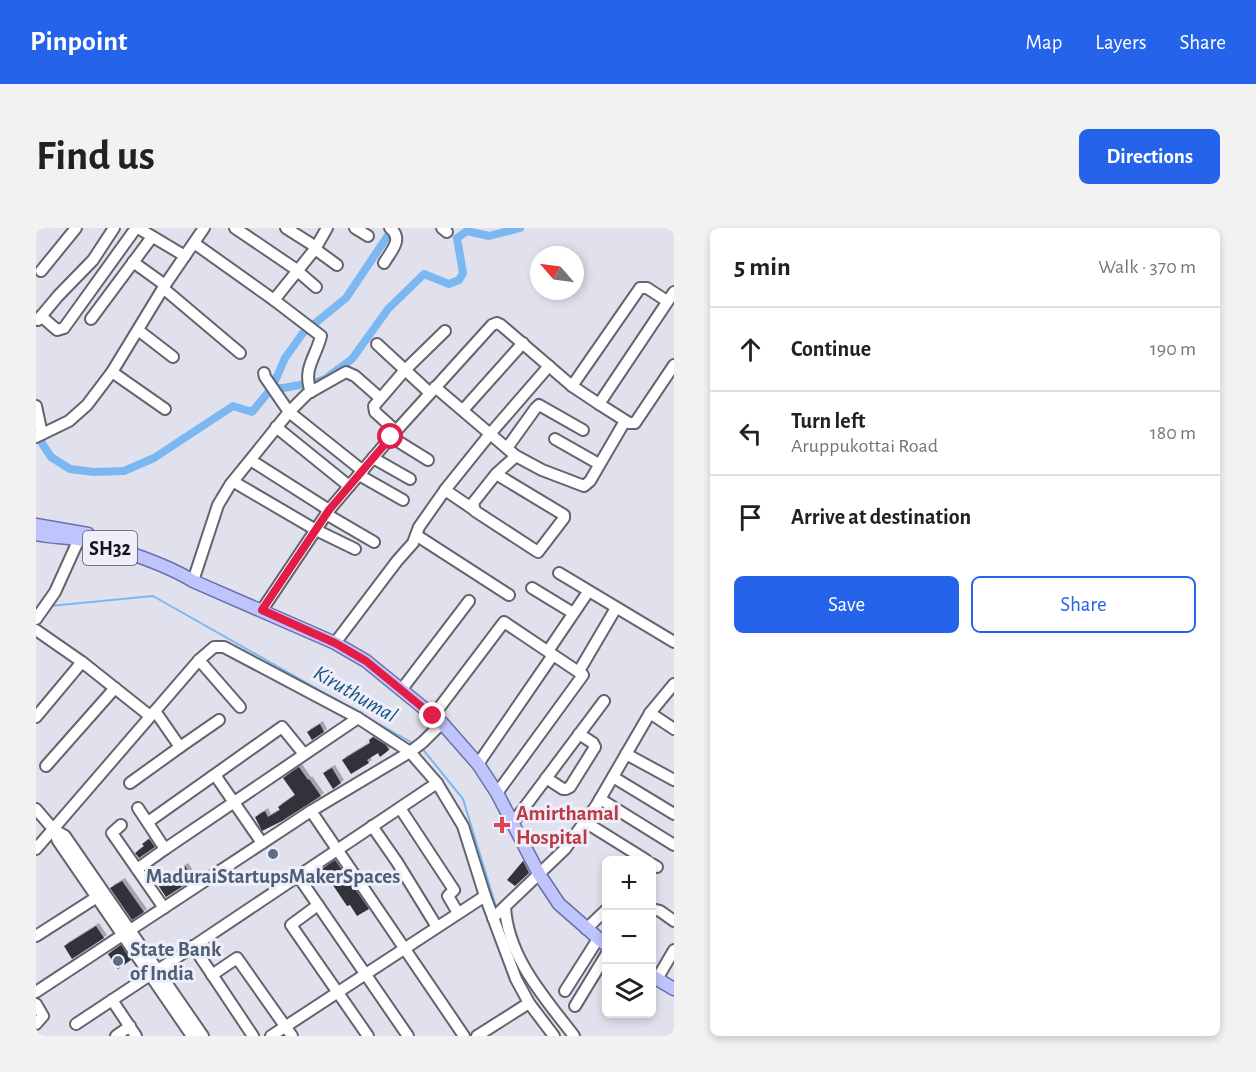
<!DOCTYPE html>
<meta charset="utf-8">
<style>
:root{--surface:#fff;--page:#f2f2f2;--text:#202124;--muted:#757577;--line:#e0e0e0;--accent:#2563eb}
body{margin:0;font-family:"Alegreya Sans",sans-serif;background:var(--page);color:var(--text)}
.controls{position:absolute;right:18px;bottom:18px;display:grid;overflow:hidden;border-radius:9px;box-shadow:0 3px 9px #0003}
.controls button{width:54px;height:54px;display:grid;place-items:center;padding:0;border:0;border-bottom:2px solid var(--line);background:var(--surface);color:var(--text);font:30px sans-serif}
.compass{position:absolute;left:494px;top:18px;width:54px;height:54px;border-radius:50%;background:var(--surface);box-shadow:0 3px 9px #0003;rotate:298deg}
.stop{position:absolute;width:18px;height:18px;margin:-14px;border:4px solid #e11d48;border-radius:50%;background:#fff}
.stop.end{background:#e11d48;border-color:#fff;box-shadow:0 2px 6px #0008}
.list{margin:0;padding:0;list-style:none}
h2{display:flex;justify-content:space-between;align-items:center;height:78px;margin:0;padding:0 24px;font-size:26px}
h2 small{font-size:20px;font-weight:400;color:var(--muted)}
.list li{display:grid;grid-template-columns:39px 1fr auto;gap:18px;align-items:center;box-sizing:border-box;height:84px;padding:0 24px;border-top:2px solid var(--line)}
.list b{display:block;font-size:22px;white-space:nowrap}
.list p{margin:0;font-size:20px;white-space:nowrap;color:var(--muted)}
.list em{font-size:20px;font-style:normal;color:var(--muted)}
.actions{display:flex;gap:12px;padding:18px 24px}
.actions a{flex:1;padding:14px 0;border:2px solid var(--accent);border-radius:9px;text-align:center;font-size:21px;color:var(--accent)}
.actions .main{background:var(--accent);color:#fff}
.icon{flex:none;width:33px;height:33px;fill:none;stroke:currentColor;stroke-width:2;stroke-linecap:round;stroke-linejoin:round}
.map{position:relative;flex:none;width:638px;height:808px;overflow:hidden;border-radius:9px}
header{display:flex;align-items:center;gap:36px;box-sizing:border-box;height:84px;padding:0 30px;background:var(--accent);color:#fff}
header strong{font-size:28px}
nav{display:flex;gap:33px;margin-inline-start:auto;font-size:21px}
.intro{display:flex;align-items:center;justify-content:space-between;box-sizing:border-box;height:144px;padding:0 36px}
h1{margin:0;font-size:42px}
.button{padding:15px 27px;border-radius:9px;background:var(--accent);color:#fff;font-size:21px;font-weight:700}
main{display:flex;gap:36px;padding:0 36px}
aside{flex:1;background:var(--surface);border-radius:9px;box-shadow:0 3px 9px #0003}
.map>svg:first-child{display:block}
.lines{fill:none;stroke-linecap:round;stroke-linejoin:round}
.stream{stroke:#7bb8f1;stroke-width:2}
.canal{stroke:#7bb8f1;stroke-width:8}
.building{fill:#32323b;filter:url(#shadow)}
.minor-casing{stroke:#64646e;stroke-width:14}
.major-casing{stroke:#686fab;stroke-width:15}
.minor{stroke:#fff;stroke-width:10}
.major{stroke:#bfc5fc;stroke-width:12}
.route{stroke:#e11d48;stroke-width:8}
.health-dot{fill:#e0444e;stroke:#eeeffa;stroke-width:2}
.service-dot{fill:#5c6f8a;stroke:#eeeffa;stroke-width:2}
.labels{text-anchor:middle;stroke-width:6;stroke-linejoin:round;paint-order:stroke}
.shield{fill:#eeeffa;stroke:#56565c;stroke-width:1.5}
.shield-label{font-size:20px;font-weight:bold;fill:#151519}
.health-label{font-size:21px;font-weight:bold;fill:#be3a42;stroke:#eeeffa;text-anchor:start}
.service-label{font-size:21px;font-weight:bold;fill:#4e5e75;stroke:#eeeffa}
.water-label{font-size:22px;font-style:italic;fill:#1a5280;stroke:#eeeffa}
</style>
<header>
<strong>Pinpoint</strong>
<nav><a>Map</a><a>Layers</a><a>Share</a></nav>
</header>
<div class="intro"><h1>Find us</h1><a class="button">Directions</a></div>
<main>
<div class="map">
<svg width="638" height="808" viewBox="0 0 638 808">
<defs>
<filter id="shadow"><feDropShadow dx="3" dy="-3" stdDeviation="0" flood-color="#0004"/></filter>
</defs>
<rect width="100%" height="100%" fill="#e1e1ed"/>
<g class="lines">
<g class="stream">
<path d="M14 378 117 368 380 517"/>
<path d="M385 519 427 571 461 682"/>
<path d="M480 738 489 751"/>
</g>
<g class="canal">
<path d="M236 160 249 130 267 105 310 70 357 0"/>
<path d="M0 206 15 229 34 241 58 244 88 243 118 230 197 178 216 184 236 160H247L281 154 289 151 316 131 352 81 388 46 413 56 423 52 427 45 421 10 431 3 453 8 484 0"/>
</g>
</g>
<g class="building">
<path d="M284 496 288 504 276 512 271 504Z"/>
<path d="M337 509 350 517 353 522 344 529 342 525 331 532 333 535 315 546 306 532 334 515 333 512Z"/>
<path d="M263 539 272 552 273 551 285 568 246 593 226 603 219 589 229 583 232 589 244 582 242 579 259 567 247 550Z"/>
<path d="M296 540 305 555 297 561 287 545Z"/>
<path d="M113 611 119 619 103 630 99 625 108 618 106 616Z"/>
<path d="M299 632 333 681 321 688 314 677 311 678 286 641Z"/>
<path d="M487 633 493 645 479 658 471 652Z"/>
<path d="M149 638 158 651 130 669 122 657Z"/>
<path d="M86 653 108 684 96 692 74 660Z"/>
<path d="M60 698 68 710 36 731 28 718Z"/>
<path d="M85 717 95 732 82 741 72 726Z"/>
</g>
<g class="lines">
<defs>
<g id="minor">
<path d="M102 0 149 28"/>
<path d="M199 0 258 40 280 59"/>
<path d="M250 0 280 19"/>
<path d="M319 0 332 8"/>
<path d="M406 0 411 4"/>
<path d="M158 15 238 72 279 21 291 0"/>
<path d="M279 21 301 37"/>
<path d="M97 34 129 57"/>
<path d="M348 35C355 23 368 11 354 0"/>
<path d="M5 43 40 0"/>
<path d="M127 60 204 125"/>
<path d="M238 72 285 108C280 129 266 141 275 164"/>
<path d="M5 88 21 102 28 100 100 0"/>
<path d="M55 91 116 9"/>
<path d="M2 92 22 68 57 32 78 0"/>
<path d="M102 102 137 129"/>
<path d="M341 116 394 165"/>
<path d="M76 144 129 181"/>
<path d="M228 145 229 149 253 184 271 166 310 144 319 148 344 170"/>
<path d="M536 158 604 60H611L631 73"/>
<path d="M399 159 480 228 460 246 528 287V290L502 324 439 283 437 275 460 246"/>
<path d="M563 176 593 195H599L638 137"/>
<path d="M0 178 6 206"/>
<path d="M427 182 487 115"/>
<path d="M240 199 313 258"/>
<path d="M360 203 339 184 338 178 369 142 409 103"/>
<path d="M0 209 33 193 51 177 76 144 129 57 168 0"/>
<path d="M355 209 392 232"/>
<path d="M519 211 563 236"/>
<path d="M471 220 499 181 503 177 547 202"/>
<path d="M480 228 506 242 548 258 554 253 589 193"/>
<path d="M337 230 374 251"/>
<path d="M216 233 293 282"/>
<path d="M323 247 367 272"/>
<path d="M198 254 280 302 319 321"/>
<path d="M409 262 437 281"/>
<path d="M290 286 338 314"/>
<path d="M380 307 473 367"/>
<path d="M523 345 638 414"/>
<path d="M157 353 182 277 194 257 253 184 327 243"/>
<path d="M496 360 537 385"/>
<path d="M226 382 293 282 360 203 456 97 461 95 465 97 536 158 563 176 638 64"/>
<path d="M0 391 19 364 43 311"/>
<path d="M0 402 46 434 114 488"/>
<path d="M299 415 361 333 377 315 383 299 409 262 454 206 513 138"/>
<path d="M512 423 552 364"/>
<path d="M163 432 204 479"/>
<path d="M543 443 580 380"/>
<path d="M366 461 433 373"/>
<path d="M614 485 638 501"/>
<path d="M397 488 468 394 547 447 461 565"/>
<path d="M0 489 46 434"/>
<path d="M144 519 183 492"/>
<path d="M590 526 638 552"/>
<path d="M442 536 517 427"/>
<path d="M10 538 79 460"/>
<path d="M179 547 226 615"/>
<path d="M577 549 638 586"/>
<path d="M510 550 527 561H530L534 559 559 519 557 515 543 506"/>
<path d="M94 555 144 519 119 483"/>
<path d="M564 571 638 617"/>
<path d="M102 580 129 621 322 490"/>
<path d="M364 580 418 662 412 668 422 685"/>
<path d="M0 581 18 602 22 613 156 808"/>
<path d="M275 583 428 808"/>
<path d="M112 594 246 499 268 526"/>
<path d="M549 594 610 632"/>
<path d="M476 596 568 473"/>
<path d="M85 597 76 605 128 680"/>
<path d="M336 598 361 634 401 699"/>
<path d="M18 602 29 608 167 808"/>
<path d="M0 621 163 432 178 419H188L322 490 374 524 401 555 427 598 449 668 480 751 493 775 518 808"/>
<path d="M616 636 621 639"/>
<path d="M101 641 129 621"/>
<path d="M262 648 372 808"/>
<path d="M282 677 255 697 332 808"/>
<path d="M469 679C472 730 509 770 538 808"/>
<path d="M616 681 624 683 638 693"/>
<path d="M457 690 529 621 560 578 614 485 638 456"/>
<path d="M550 701 570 682"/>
<path d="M0 708 61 669"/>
<path d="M157 718 217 808"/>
<path d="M122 742 401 555"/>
<path d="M176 747 201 730 256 808"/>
<path d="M621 751 638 722"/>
<path d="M529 763 562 711"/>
<path d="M0 764 275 583 374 524 387 514 406 495"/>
<path d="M76 772 100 808"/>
<path d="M0 776 7 788 0 796"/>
<path d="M539 778 570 727"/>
<path d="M40 796 114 747"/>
<path d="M80 808 94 798"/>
<path d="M235 808 449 668"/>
<path d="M441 808 493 775"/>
</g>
<g id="major">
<path d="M0 297 52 306"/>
<path d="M0 306C14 309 28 309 42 311 74 317 130 336 157 353L299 415 330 433 406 495 442 536 461 565 503 646 523 676 570 717"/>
<path d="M616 748 638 761"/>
</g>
</defs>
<use href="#minor" class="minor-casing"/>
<use href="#major" class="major-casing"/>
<use href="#minor" class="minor"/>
<use href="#major" class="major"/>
</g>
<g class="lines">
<path class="route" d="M355 209 293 282 226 382 299 415 330 433 397 488"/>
</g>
<path class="health-dot" d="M463 588h6v6h6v6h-6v6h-6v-6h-6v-6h6z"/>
<g class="service-dot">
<circle cx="237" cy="626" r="6"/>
<circle cx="82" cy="733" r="6"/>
</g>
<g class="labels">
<rect class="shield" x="47" y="303" width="54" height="34" rx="4.5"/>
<g class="shield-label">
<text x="74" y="327">SH32</text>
</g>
<g class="health-label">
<text x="480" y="592">Amirthamal<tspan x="480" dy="24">Hospital</tspan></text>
</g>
<g class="service-label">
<text x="237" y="655">MaduraiStartupsMakerSpaces</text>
<text x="94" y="728" text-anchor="start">State Bank<tspan x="94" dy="24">of India</tspan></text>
</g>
<g class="water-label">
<text transform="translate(320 465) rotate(30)" y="8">Kiruthumal</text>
</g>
</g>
</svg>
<div class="controls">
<button>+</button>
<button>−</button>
<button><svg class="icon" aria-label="layers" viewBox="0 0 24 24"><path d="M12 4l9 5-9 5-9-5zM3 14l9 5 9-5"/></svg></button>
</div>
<svg class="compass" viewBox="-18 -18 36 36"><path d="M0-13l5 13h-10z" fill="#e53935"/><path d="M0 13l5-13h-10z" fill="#757577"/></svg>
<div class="stop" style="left:355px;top:209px"></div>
<div class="stop end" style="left:397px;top:488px"></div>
</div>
<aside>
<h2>5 min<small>Walk · 370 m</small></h2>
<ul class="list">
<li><svg class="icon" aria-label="ahead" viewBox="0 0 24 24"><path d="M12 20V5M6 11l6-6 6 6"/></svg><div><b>Continue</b></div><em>190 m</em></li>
<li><svg class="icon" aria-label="left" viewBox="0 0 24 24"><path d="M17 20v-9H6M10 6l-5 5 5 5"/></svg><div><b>Turn left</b><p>Aruppukottai Road</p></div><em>180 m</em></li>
<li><svg class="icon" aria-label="arrive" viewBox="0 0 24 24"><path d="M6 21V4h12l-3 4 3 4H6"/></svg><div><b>Arrive at destination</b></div></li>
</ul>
<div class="actions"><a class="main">Save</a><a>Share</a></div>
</aside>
</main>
